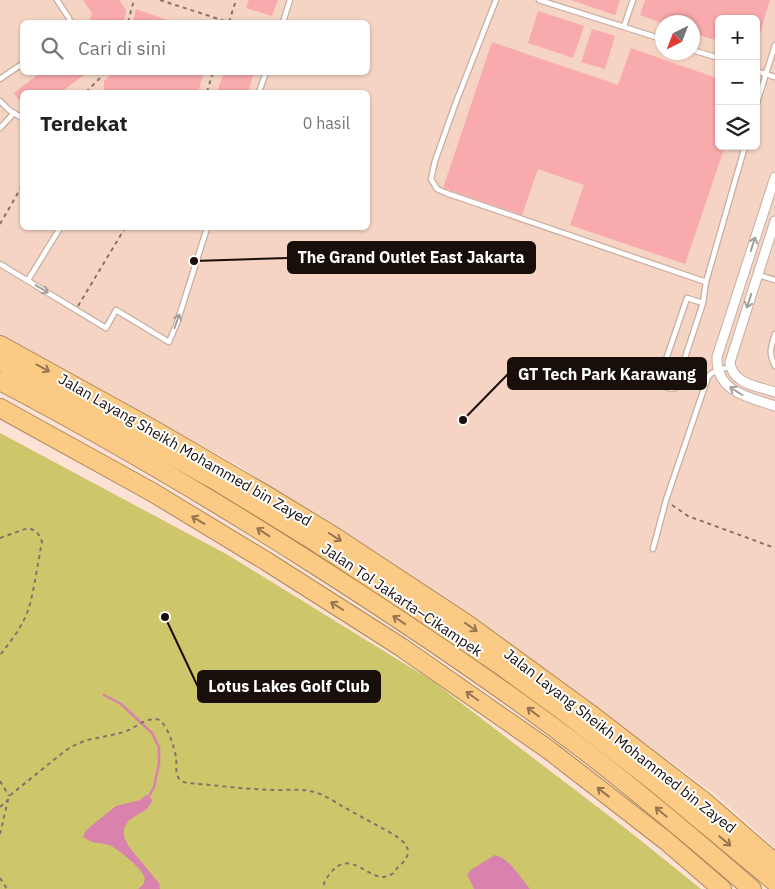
<!DOCTYPE html>
<html lang="id">
<meta charset="utf-8">
<style>
:root{--surface:#fff;--page:#f6f6f6;--text:#202124;--muted:#757577;--line:#e0e0e0}
body{margin:0;font-family:"IBM Plex Sans",sans-serif;background:var(--page);color:var(--text)}
.controls{position:absolute;right:15px;top:15px;display:grid;overflow:hidden;border-radius:8px;box-shadow:0 1px 4px #0004}
.controls button{width:45px;height:45px;display:grid;place-items:center;padding:0;border:0;border-bottom:1px solid var(--line);background:var(--surface);color:var(--text);font:25px sans-serif}
.compass{position:absolute;left:655px;top:15px;width:45px;height:45px;border-radius:50%;background:var(--surface);box-shadow:0 1px 4px #0004;rotate:222deg}
.list{margin:0;padding:0;list-style:none}
h2{display:flex;justify-content:space-between;align-items:center;height:65px;margin:0;padding:0 20px;font-size:21px}
h2 small{font-size:16px;font-weight:400;color:var(--muted)}
.icon{flex:none;width:28px;height:28px;fill:none;stroke:currentColor;stroke-width:2;stroke-linecap:round;stroke-linejoin:round}
.map{position:relative;flex:none;width:775px;height:889px;overflow:hidden}
.search{position:absolute;background:var(--surface);box-shadow:0 1px 4px #0004;left:20px;top:20px;width:350px;height:55px;display:flex;align-items:center;gap:12px;box-sizing:border-box;padding:0 18px;border-radius:8px;color:var(--muted);font-size:19px}
.panel{position:absolute;background:var(--surface);box-shadow:0 1px 4px #0004;left:20px;top:90px;width:350px;height:140px;border-radius:8px}
.map>svg:first-child{display:block}
.built{fill:#f6d4c3;fill-rule:evenodd}
.green{fill:#cdc66a}
.water{fill:#d882ad}
.lines{fill:none;stroke-linecap:round;stroke-linejoin:round}
.stream{stroke:#d882ad;stroke-width:2.5}
.building{fill:#f9aaac}
.lane-casing{stroke:#c8ada1;stroke-width:7}
.street-casing{stroke:#c8ada1;stroke-width:11}
.highway-casing{stroke:#ac895b;stroke-width:20}
.path{stroke:#85736b;stroke-width:2;stroke-dasharray:4 4;stroke-linecap:butt}
.lane{stroke:#fff;stroke-width:4.5}
.street{stroke:#fff;stroke-width:9}
.highway{stroke:#fbcb86;stroke-width:18}
.oneway{stroke:#a39f9d}
.oneway2{stroke:#95764f}
.labels{text-anchor:middle;stroke-width:4;stroke-linejoin:round;paint-order:stroke}
.street-label{font-size:15px;fill:#180f0b;stroke:#fff}
.leader{fill:none;stroke:#180f0b;stroke-width:2}
.callout-dot{fill:#180f0b;stroke:#fff;stroke-width:2}
.callout{fill:#180f0b;stroke:#180f0b;stroke-width:2}
.callout-label{font-size:16px;text-anchor:middle;font-weight:bold;fill:#fff}
</style>
<div class="map">
<svg width="775" height="889" viewBox="0 0 775 889">
<rect width="100%" height="100%" fill="#fde1d4"/>
<path class="built" d="M0 0H775V848L714 793 511 649 233 462 69 379 0 346ZM719 19H756V146H719ZM22 22H368V72H22ZM662 22H692V52H662ZM22 92H368V228H22Z"/>
<path class="green" d="M0 433 228 555 431 680 629 831 701 889H0Z"/>
<g class="water">
<path d="M146 795 153 800 147 809 129 820 124 828V837L129 847 159 883 160 889H138C143 886 146 882 144 876 142 869 120 851 113 847 105 842 97 844 90 841 87 840 86 838 83 837L85 832 90 827 116 806 140 800Z"/>
<path d="M495 855C510 859 520 877 530 889H474L467 874 472 869Z"/>
</g>
<g class="lines">
<path class="stream" d="M104 695 121 704 152 733 159 747V764L154 787 148 798"/>
</g>
<g class="building">
<path d="M83 0H119L126 10V14L123 22H89L92 13Z"/>
<path d="M249 0H278L272 16 246 8Z"/>
<path d="M571 0H620L615 15Z"/>
<path d="M645 0H770L757 43 756 19H719V41L692 33V22L662 23 640 15Z"/>
<path d="M136 9 172 22H133Z"/>
<path d="M538 11 584 26 573 58 528 43Z"/>
<path d="M592 29 615 36 605 69 581 62Z"/>
<path d="M492 42 618 85 631 48 719 79V146H725L685 264 570 225 584 185 538 169 522 215 443 188Z"/>
<path d="M41 72H88L61 92H22V101L19 100 14 93Z"/>
<path d="M114 72H204L198 92H104V81Z"/>
<path d="M224 72H254L248 92H217Z"/>
</g>
<g class="lines">
<defs>
<g id="lane">
<path d="M57 0 69 18 70 22"/>
<path d="M496 0 456 102 435 161 431 179 437 189 446 193 706 282 745 146"/>
<path d="M539 0 662 39"/>
<path d="M283 22 290 0"/>
<path d="M624 26 633 0"/>
<path d="M692 50 719 58"/>
<path d="M756 71 775 77"/>
<path d="M0 79 22 64"/>
<path d="M259 92 266 72"/>
<path d="M0 101 9 110 22 118"/>
<path d="M756 106 775 45"/>
<path d="M0 128 14 113"/>
<path d="M0 264 106 328 116 310 169 342 177 323 207 228"/>
<path d="M758 275 775 280"/>
<path d="M28 280 60 228"/>
<path d="M703 303 687 298 659 380V383C662 386 670 390 675 388L676 385 703 303 706 282"/>
<path d="M775 334C771 347 768 353 775 366"/>
<path d="M653 549 666 500 708 377C713 370 722 369 730 367"/>
</g>
<g id="street">
<path d="M775 177 717 357C716 392 748 397 775 406"/>
<path d="M775 221 730 362C732 384 757 386 775 392"/>
</g>
<g id="highway">
<path d="M0 345 154 430 266 495 335 537 467 624 589 713 706 803 775 863"/>
<path d="M0 361 125 430 218 482 311 539 422 612 500 665 559 708 657 784 775 882"/>
<path d="M0 381C107 437 210 498 312 563 400 619 488 678 572 741 634 788 693 838 752 889"/>
<path d="M0 408 152 492 266 561 401 647 549 750 665 840 722 889"/>
</g>
</defs>
<use href="#lane" class="lane-casing"/>
<use href="#street" class="street-casing"/>
<use href="#highway" class="highway-casing"/>
<g class="path">
<path d="M160 0 228 22"/>
<path d="M128 22 134 0"/>
<path d="M229 22 236 0"/>
<path d="M86 92 106 72"/>
<path d="M207 92 213 72"/>
<path d="M0 224 22 186"/>
<path d="M78 306 125 228"/>
<path d="M672 505 688 516 775 548"/>
<path d="M0 538 28 528C35 530 40 534 42 542 38 562 35 584 30 604 25 623 12 640 0 655"/>
<path d="M0 781 9 796"/>
<path d="M0 807 8 800"/>
<path d="M0 834 9 796 65 751C87 736 100 739 124 732 134 729 145 718 156 719 166 719 175 749 176 758 177 764 175 772 178 777 180 781 183 782 187 783 217 785 248 790 279 790 293 790 306 788 320 794 327 797 334 801 340 805 353 812 367 820 380 827 389 832 407 840 408 851 408 858 403 863 398 867 396 870 394 874 390 875 370 886 351 844 329 875 325 880 323 883 324 889"/>
<path d="M0 878 7 889"/>
</g>
<use href="#lane" class="lane"/>
<use href="#street" class="street"/>
<use href="#highway" class="highway"/>
</g>
<defs><path id="oneway-shaft" d="M-6 0H5M1.5-3L5.5 0L1.5 3" fill="none" stroke-width="1.6" stroke-linecap="round" stroke-linejoin="round" transform="scale(1.25)"/></defs>
<g class="oneway">
<use href="#oneway-shaft" transform="translate(753 244) rotate(-72)"/>
<use href="#oneway-shaft" transform="translate(42 289) rotate(31)"/>
<use href="#oneway-shaft" transform="translate(749 301) rotate(108)"/>
<use href="#oneway-shaft" transform="translate(177 321) rotate(-70)"/>
<use href="#oneway-shaft" transform="translate(736 391) rotate(-148)"/>
</g>
<g class="oneway2">
<use href="#oneway-shaft" transform="translate(43 368) rotate(29)"/>
<use href="#oneway-shaft" transform="translate(198 520) rotate(-149)"/>
<use href="#oneway-shaft" transform="translate(263 532) rotate(-147)"/>
<use href="#oneway-shaft" transform="translate(335 537) rotate(32)"/>
<use href="#oneway-shaft" transform="translate(337 606) rotate(-148)"/>
<use href="#oneway-shaft" transform="translate(399 620) rotate(-146)"/>
<use href="#oneway-shaft" transform="translate(471 627) rotate(35)"/>
<use href="#oneway-shaft" transform="translate(472 696) rotate(-145)"/>
<use href="#oneway-shaft" transform="translate(533 712) rotate(-143)"/>
<use href="#oneway-shaft" transform="translate(603 792) rotate(-142)"/>
<use href="#oneway-shaft" transform="translate(661 812) rotate(-140)"/>
<use href="#oneway-shaft" transform="translate(725 841) rotate(40)"/>
</g>
<g class="labels">
<g class="street-label">
<text transform="translate(185 450) rotate(30)" y="5">Jalan Layang Sheikh Mohammed bin Zayed</text>
<text transform="translate(402 600) rotate(34)" y="5">Jalan Tol Jakarta–Cikampek</text>
<text transform="translate(620 741) rotate(38)" y="5">Jalan Layang Sheikh Mohammed bin Zayed</text>
</g>
</g>
<path class="leader" d="M194 261L288 258M463 420L508 374M165 617L198 687"/>
<g class="callout-dot">
<circle cx="194" cy="261" r="5"/>
<circle cx="463" cy="420" r="5"/>
<circle cx="165" cy="617" r="5"/>
</g>
<g class="callout">
<rect x="288" y="242" width="247" height="31" rx="5"/>
<rect x="508" y="358" width="198" height="31" rx="5"/>
<rect x="198" y="671" width="182" height="31" rx="5"/>
</g>
<g class="callout-label">
<text x="411" y="263">The Grand Outlet East Jakarta</text>
<text x="607" y="380">GT Tech Park Karawang</text>
<text x="289" y="692">Lotus Lakes Golf Club</text>
</g>
</svg>
<div class="controls">
<button>+</button>
<button>−</button>
<button><svg class="icon" aria-label="layers" viewBox="0 0 24 24"><path d="M12 4l9 5-9 5-9-5zM3 14l9 5 9-5"/></svg></button>
</div>
<svg class="compass" viewBox="-18 -18 36 36"><path d="M0-13l5 13h-10z" fill="#e53935"/><path d="M0 13l5-13h-10z" fill="#757577"/></svg>
<div class="search"><svg class="icon" aria-label="search" viewBox="0 0 24 24"><circle cx="10" cy="10" r="6"/><path d="M15 15l6 6"/></svg>Cari di sini</div>
<section class="panel">
<h2>Terdekat<small>0 hasil</small></h2>
<ul class="list">
</ul>
</section>
</div>
